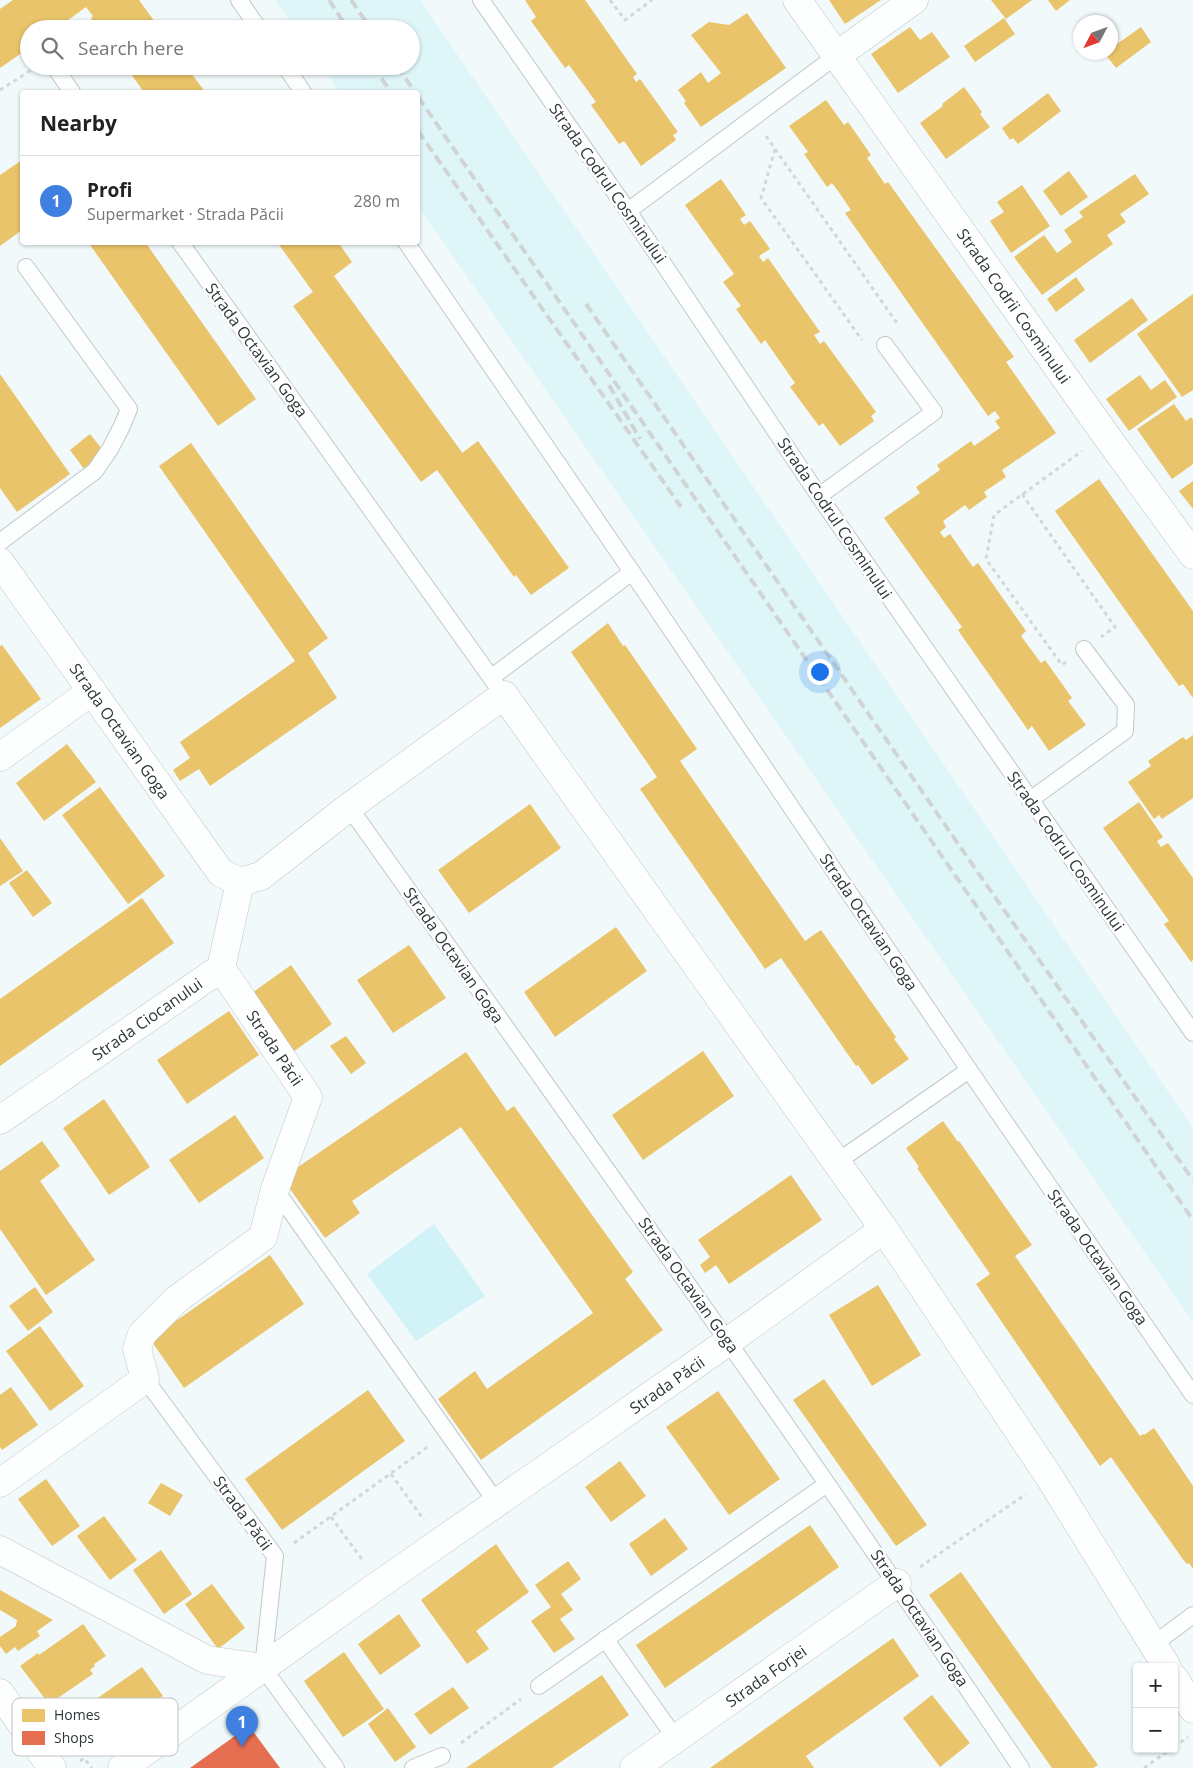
<!DOCTYPE html>
<meta charset="utf-8">
<style>
:root{--surface:#fff;--page:#f2f2f2;--text:#222;--muted:#767676;--line:#e0e0e0;--accent:#0b8043}
body{margin:0;font-family:"Open Sans",sans-serif;background:var(--page);color:var(--text)}
.controls{position:absolute;right:15px;bottom:15px;display:grid;overflow:hidden;border-radius:5px;box-shadow:0 1px 4px #0004}
.controls button{width:45px;height:45px;display:grid;place-items:center;padding:0;border:0;border-bottom:1px solid var(--line);background:var(--surface);color:var(--text);font:25px sans-serif}
.compass{position:absolute;left:1073px;top:15px;width:45px;height:45px;border-radius:50%;background:var(--surface);box-shadow:0 1px 4px #0004;rotate:229deg}
.you{position:absolute;left:819px;top:671px;width:18px;height:18px;margin:-12px;border:4px solid #fff;border-radius:50%;background:#1a73e8;box-shadow:0 0 0 8px #1a73e833}
.badge{display:grid;place-items:center;width:32px;height:32px;border-radius:50%;background:var(--accent);color:#fff;font-size:16px;font-weight:700}
.pin{position:absolute;translate:-50% -41px;filter:drop-shadow(0 1px 2px #0008)}
.pin::after{content:'';position:absolute;top:26px;width:18px;height:15px;background:inherit;clip-path:polygon(0 0,100% 0,50% 100%)}
.list{margin:0;padding:0;list-style:none}
h2{display:flex;justify-content:space-between;align-items:center;height:65px;margin:0;padding:0 20px;font-size:21px}
h2 small{font-size:16px;font-weight:400;color:var(--muted)}
.list li{display:grid;grid-template-columns:32px 1fr auto;gap:15px;align-items:center;box-sizing:border-box;height:90px;padding:0 20px;border-top:1px solid var(--line)}
.list b{display:block;font-size:19px;white-space:nowrap}
.list p{margin:0;font-size:16px;white-space:nowrap;color:var(--muted)}
.list em{font-size:16px;font-style:normal;color:var(--muted)}
.icon{flex:none;width:28px;height:28px;fill:none;stroke:currentColor;stroke-width:2;stroke-linecap:round;stroke-linejoin:round}
.map{position:relative;flex:none;width:1193px;height:1768px;overflow:hidden}
.search{position:absolute;background:var(--surface);box-shadow:0 1px 4px #0004;left:20px;top:20px;width:400px;height:55px;display:flex;align-items:center;gap:12px;box-sizing:border-box;padding:0 18px;border-radius:28px;color:var(--muted);font-size:19px}
.panel{position:absolute;background:var(--surface);box-shadow:0 1px 4px #0004;left:20px;top:90px;width:400px;height:155px;border-radius:5px}
.map>svg:first-child{display:block}
.built{fill:#dff6f9}
.green{fill:#d1f3f8}
.homes{fill:#e9c46a}
.shops{fill:#e76f51}
.lines{fill:none;stroke-linecap:round;stroke-linejoin:round}
.service-casing{stroke:#c0c8c9;stroke-width:18}
.minor-casing{stroke:#c0c8c9;stroke-width:29}
.path{stroke:#d5d7d7;stroke-width:3;stroke-dasharray:4 4;stroke-linecap:butt}
.service{stroke:#fdfefe;stroke-width:16}
.minor{stroke:#fdfefe;stroke-width:28}
.rail{stroke:#d1d4d4;stroke-width:4;stroke-dasharray:10 5;stroke-linecap:butt}
.labels{text-anchor:middle;stroke-width:5;stroke-linejoin:round;paint-order:stroke}
.street-label{font-size:16px;fill:#2e3739;stroke:#fff}
.key{fill:#fff;stroke:#c0c3c4;stroke-width:1}
.key-label{font-size:14px;fill:#2e3739}
</style>
<div class="map">
<svg width="1193" height="1768" viewBox="0 0 1193 1768">
<rect width="100%" height="100%" fill="#f1f9fa"/>
<path class="built" d="M275 0H420L1193 1128V1322L418 206V92H339L321 66H411V29H295Z"/>
<path class="green" d="M434 1224 485 1296 416 1341 367 1274Z"/>
<g class="homes">
<path d="M13 0H139L160 29H99L91 18 93 16 86 7 56 29H29V48L0 68V9Z"/>
<path d="M525 0H585L637 74 633 77 636 82 640 79 678 132 673 135 676 140 641 166 624 141 619 144 591 105 596 102 569 65 565 68 531 21 536 17Z"/>
<path d="M829 0H881L845 24Z"/>
<path d="M991 0H1032L1006 19Z"/>
<path d="M1048 0H1070L1056 11Z"/>
<path d="M747 13 786 68 701 127 684 103 686 101 678 90 701 72 708 83 721 73 691 35 709 22 729 25Z"/>
<path d="M1004 18 1015 34 975 62 964 46Z"/>
<path d="M910 27 920 40 932 32 950 57 898 93 871 54Z"/>
<path d="M1141 27 1151 42 1116 68 1105 54 1110 52V49Z"/>
<path d="M125 66H186L205 92H144Z"/>
<path d="M964 87 982 112 980 114 990 127 946 159 920 123 943 106 942 104Z"/>
<path d="M1048 93 1061 111 1018 144 1013 138 1010 140 1002 128Z"/>
<path d="M826 100 844 125 848 122 871 155 867 158 885 184 888 182 1014 357 1006 362 1056 433 1002 470 1006 477 984 492 987 497 969 510 965 505 943 521 946 527 940 532 944 538 950 534 973 567 978 563 1026 631 1021 636 1041 663 1045 660 1072 698 1068 701 1086 725 1049 751 1032 726 1028 730 962 636 958 630 962 627 884 518 920 493 916 487 940 470 937 465 971 441 974 446 1000 428 995 421 1000 418 995 411 988 416 845 213 851 210 838 191 832 183 827 187 804 154 808 152 789 126Z"/>
<path d="M22 160V230L0 246V175Z"/>
<path d="M1069 171 1088 197 1061 216 1043 191Z"/>
<path d="M1135 174 1149 194 1120 214 1126 222 1107 235 1113 244 1042 295 1014 257 1044 235 1057 253 1072 242 1064 230 1083 217 1079 212Z"/>
<path d="M721 179 746 215 740 219 744 225 750 221 770 249 759 256 763 262 768 258 820 332 814 335 820 344 824 341 876 412 871 416 874 421 840 446 823 423 819 426 790 387 795 383 765 340 761 344 736 309 741 306 723 282 734 274 685 205Z"/>
<path d="M1022 185 1050 226 1011 253 990 221 1004 212 997 202Z"/>
<path d="M88 242H145L256 399 218 426Z"/>
<path d="M277 242H338L352 262 334 276 461 451 462 453 478 441 569 568 531 595 516 575 514 577 437 470 421 482 293 306 313 292Z"/>
<path d="M1076 277 1085 290 1056 312 1047 299Z"/>
<path d="M1193 294V390L1182 397 1137 334Z"/>
<path d="M1132 298 1148 320 1090 363 1074 340Z"/>
<path d="M0 374 70 474 17 512 0 488Z"/>
<path d="M1140 375 1151 390 1165 380 1177 397 1129 431 1106 399Z"/>
<path d="M1174 404 1186 421 1191 417 1193 420V464L1172 479 1137 429Z"/>
<path d="M90 434 105 453 84 469 70 450Z"/>
<path d="M191 443 328 638 308 653 337 698 210 786 199 769 180 781 173 770 190 758 180 742 295 661 159 466Z"/>
<path d="M1099 479 1193 611V698L1183 684 1179 686 1055 511Z"/>
<path d="M1193 481V509L1179 491Z"/>
<path d="M608 623 623 646 625 645 697 749 680 761 805 941 821 930 896 1037 894 1039 909 1059 872 1085 858 1065 856 1066 781 958 765 969 640 789 657 777 571 652Z"/>
<path d="M2 645 41 699 0 728V646Z"/>
<path d="M1193 735V798L1162 819 1159 815 1154 819 1128 782 1151 766 1148 761 1158 754 1183 737 1186 740Z"/>
<path d="M67 744 96 782 44 821 16 783Z"/>
<path d="M100 787 165 876 128 904 62 815Z"/>
<path d="M1139 802 1163 837 1157 841 1161 847 1168 843 1193 878V960L1191 962 1164 924 1169 921 1103 828Z"/>
<path d="M530 804 561 848 469 913 438 870Z"/>
<path d="M0 838 23 871 0 886Z"/>
<path d="M27 870 52 903 33 917 9 883Z"/>
<path d="M142 898 174 943 0 1066V999Z"/>
<path d="M616 927 647 971 555 1037 524 992Z"/>
<path d="M409 945 446 998 393 1033 357 980Z"/>
<path d="M291 965 332 1024 290 1054 249 995Z"/>
<path d="M229 1011 259 1055 187 1104 157 1060Z"/>
<path d="M346 1036 366 1063 351 1074 330 1046Z"/>
<path d="M703 1051 734 1096 643 1160 612 1115Z"/>
<path d="M466 1052 507 1111 514 1106 633 1272 625 1279 663 1330 481 1460 438 1399 475 1371 487 1389 593 1313 461 1127 352 1201 360 1213 325 1238 282 1178Z"/>
<path d="M104 1099 150 1167 109 1195 63 1128Z"/>
<path d="M235 1115 264 1158 199 1203 169 1160Z"/>
<path d="M943 1121 958 1142 959 1141 1032 1245 1015 1256 1140 1436 1143 1434 1144 1435 1154 1428 1193 1486V1569L1189 1563 1187 1564 1182 1558 1111 1457 1100 1466 976 1284 990 1274 917 1168 919 1167 906 1148Z"/>
<path d="M42 1141 60 1166 40 1181 95 1260 46 1295 0 1229V1171Z"/>
<path d="M791 1175 822 1220 729 1284 716 1265 705 1273 700 1265 710 1257 698 1240Z"/>
<path d="M270 1255 304 1304 184 1388 150 1339Z"/>
<path d="M878 1285 921 1355 872 1386 829 1315Z"/>
<path d="M35 1287 53 1312 28 1331 9 1306Z"/>
<path d="M40 1326 84 1386 50 1411 6 1351Z"/>
<path d="M824 1379 927 1525 896 1546 793 1400Z"/>
<path d="M11 1387 38 1425 2 1450 0 1447V1395Z"/>
<path d="M368 1390 405 1441 282 1530 245 1479Z"/>
<path d="M718 1391 780 1479 729 1515 666 1427Z"/>
<path d="M620 1461 646 1496 611 1522 585 1487Z"/>
<path d="M46 1479 80 1526 52 1546 18 1499Z"/>
<path d="M161 1483 183 1495 170 1516 148 1503Z"/>
<path d="M104 1516 137 1560 110 1580 77 1536Z"/>
<path d="M665 1518 688 1549 651 1576 629 1544Z"/>
<path d="M810 1525 839 1567 665 1688 636 1645Z"/>
<path d="M496 1544 529 1592 476 1631 489 1649 467 1664 421 1600Z"/>
<path d="M161 1550 192 1594 164 1614 133 1570Z"/>
<path d="M568 1561 581 1579 561 1594 573 1610 560 1619 575 1639 554 1653 531 1621 551 1607 535 1585Z"/>
<path d="M961 1572 1098 1765 1093 1768H1052L929 1595Z"/>
<path d="M212 1584 245 1628 218 1649 185 1604Z"/>
<path d="M0 1590 53 1620 37 1631 40 1636 18 1651 15 1647 6 1654 0 1646V1637L16 1626 17 1620 0 1610Z"/>
<path d="M399 1614 421 1646 380 1675 358 1644Z"/>
<path d="M83 1624 106 1656 94 1664 95 1666 90 1670 93 1674 49 1704 20 1666 38 1653 39 1655Z"/>
<path d="M893 1638 919 1676 806 1756 814 1768H710Z"/>
<path d="M344 1652 384 1709 343 1737 304 1681Z"/>
<path d="M142 1667 163 1696 76 1754 56 1727Z"/>
<path d="M602 1675 629 1715 552 1768H466Z"/>
<path d="M453 1687 469 1708 430 1735 414 1714Z"/>
<path d="M932 1695 970 1743 940 1767 903 1718Z"/>
<path d="M388 1708 416 1747 395 1762 368 1724Z"/>
</g>
<path class="shops" d="M249 1726 280 1768H190Z"/>
<g class="lines">
<defs>
<g id="service">
<path d="M239 0 259 29"/>
<path d="M481 0 628 211 819 496 1193 1033"/>
<path d="M54 66 72 92"/>
<path d="M285 66 303 92"/>
<path d="M628 211 836 56"/>
<path d="M180 242 497 686"/>
<path d="M406 242 632 572"/>
<path d="M819 496 934 412 885 345"/>
<path d="M0 542 95 471 110 449 121 428 129 409 26 267"/>
<path d="M492 677 632 572 969 1070 1193 1395"/>
<path d="M1030 800 1125 731 1126 705 1084 649"/>
<path d="M349 807C576 1126 803 1443 1021 1768"/>
<path d="M837 1162 969 1070"/>
<path d="M275 1189 497 1503"/>
<path d="M145 1379 275 1556 263 1668 336 1768"/>
<path d="M605 1639 676 1739"/>
<path d="M1154 1644 1193 1615"/>
<path d="M539 1686 827 1484"/>
<path d="M413 1768 442 1756"/>
</g>
<g id="minor">
<path d="M797 0 1105 434 1193 555"/>
<path d="M836 56 914 0"/>
<path d="M0 562 221 873 240 882 261 876 349 807 504 695 884 1229 1050 1478 1167 1667"/>
<path d="M0 757 92 691"/>
<path d="M0 1120 221 968 240 882"/>
<path d="M0 1483 145 1379 137 1349 142 1334 177 1299 263 1237 275 1189 308 1097 221 968"/>
<path d="M0 1550 207 1660 263 1668"/>
<path d="M1174 1678 1193 1709"/>
<path d="M0 1693 52 1768"/>
<path d="M122 1768 380 1584 729 1341 884 1229"/>
<path d="M634 1768 897 1583"/>
</g>
</defs>
<use href="#service" class="service-casing"/>
<use href="#minor" class="minor-casing"/>
<g class="path">
<path d="M610 0 625 20 652 0"/>
<path d="M0 90 33 69"/>
<path d="M766 136 775 149 761 198 862 340"/>
<path d="M775 149 899 326"/>
<path d="M1022 494 1115 627 1101 637"/>
<path d="M1066 662 1062 665 986 559 994 515 1082 451"/>
<path d="M391 1474 424 1520"/>
<path d="M331 1517 364 1562"/>
<path d="M294 1543 429 1446"/>
<path d="M920 1567 1026 1494"/>
<path d="M461 1743 521 1699"/>
<path d="M1174 1747 1188 1737"/>
<path d="M80 1761 84 1758 92 1768"/>
<path d="M1144 1768 1171 1749"/>
</g>
<use href="#service" class="service"/>
<use href="#minor" class="minor"/>
<g class="rail">
<path d="M329 0 348 29"/>
<path d="M351 0 371 29"/>
<path d="M373 66 391 92"/>
<path d="M397 66 415 92"/>
<path d="M418 97 1193 1220"/>
<path d="M418 131 681 507"/>
<path d="M586 304 981 877 1193 1180"/>
<path d="M609 385 640 439"/>
</g>
</g>
<g class="labels">
<g class="street-label">
<text transform="translate(608 183) rotate(55)" y="6">Strada Codrul Cosminului</text>
<text transform="translate(1014 306) rotate(55)" y="6">Strada Codrii Cosminului</text>
<text transform="translate(257 350) rotate(54)" y="6">Strada Octavian Goga</text>
<text transform="translate(835 518) rotate(56)" y="6">Strada Codrul Cosminului</text>
<text transform="translate(120 731) rotate(55)" y="6">Strada Octavian Goga</text>
<text transform="translate(1066 851) rotate(55)" y="6">Strada Codrul Cosminului</text>
<text transform="translate(869 922) rotate(56)" y="6">Strada Octavian Goga</text>
<text transform="translate(454 955) rotate(55)" y="6">Strada Octavian Goga</text>
<text transform="translate(147 1019) rotate(-35)" y="6">Strada Ciocanului</text>
<text transform="translate(275 1048) rotate(56)" y="6">Strada Păcii</text>
<text transform="translate(1098 1257) rotate(55)" y="6">Strada Octavian Goga</text>
<text transform="translate(689 1285) rotate(55)" y="6">Strada Octavian Goga</text>
<text transform="translate(667 1385) rotate(-35)" y="6">Strada Păcii</text>
<text transform="translate(243 1513) rotate(54)" y="6">Strada Păcii</text>
<text transform="translate(920 1618) rotate(56)" y="6">Strada Octavian Goga</text>
<text transform="translate(766 1676) rotate(-35)" y="6">Strada Forjei</text>
</g>
</g>
<rect x="12" y="1698" width="166" height="58" rx="8" class="key"/>
<rect x="22" y="1709" width="23" height="13" fill="#e9c46a"/>
<rect x="22" y="1731" width="23" height="14" fill="#e76f51"/>
<g class="key-label">
<text x="54" y="1720">Homes</text>
<text x="54" y="1743">Shops</text>
</g>
</svg>
<div class="controls">
<button>+</button>
<button>−</button>
</div>
<svg class="compass" viewBox="-18 -18 36 36"><path d="M0-13l5 13h-10z" fill="#e53935"/><path d="M0 13l5-13h-10z" fill="#767676"/></svg>
<div class="you"></div>
<div class="pin badge" style="left:242px;top:1747px;background:#3f7fe0">1</div>
<div class="search"><svg class="icon" aria-label="search" viewBox="0 0 24 24"><circle cx="10" cy="10" r="6"/><path d="M15 15l6 6"/></svg>Search here</div>
<section class="panel">
<h2>Nearby<small></small></h2>
<ul class="list">
<li><span class="badge" style="background:#3f7fe0">1</span><div><b>Profi</b><p>Supermarket · Strada Păcii</p></div><em>280 m</em></li>
</ul>
</section>
</div>
